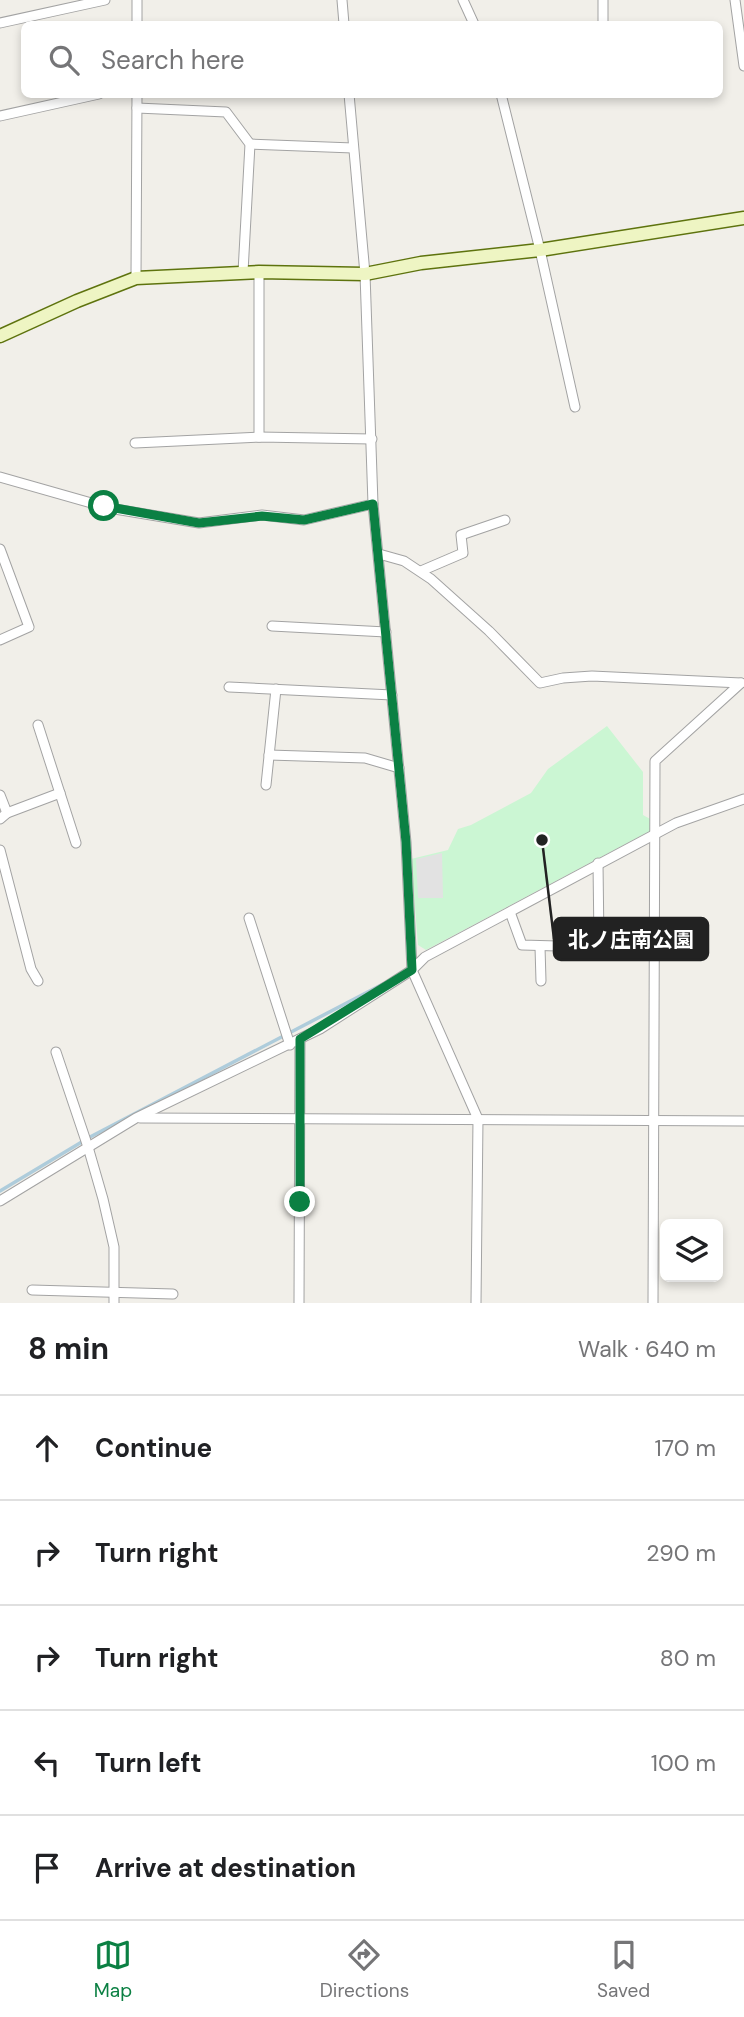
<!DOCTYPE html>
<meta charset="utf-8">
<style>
:root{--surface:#fff;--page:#f2f2f2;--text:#202124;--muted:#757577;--line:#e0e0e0;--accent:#0b8043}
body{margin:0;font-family:"DM Sans","Noto Sans JP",sans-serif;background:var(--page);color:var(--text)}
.controls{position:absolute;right:21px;bottom:21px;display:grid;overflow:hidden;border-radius:10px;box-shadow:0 4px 10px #0003}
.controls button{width:63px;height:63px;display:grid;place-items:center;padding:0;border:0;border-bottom:2px solid var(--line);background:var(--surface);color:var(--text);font:35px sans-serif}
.stop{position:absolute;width:21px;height:21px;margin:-16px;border:5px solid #0b8043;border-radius:50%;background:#fff}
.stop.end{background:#0b8043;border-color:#fff;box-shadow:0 2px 7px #0008}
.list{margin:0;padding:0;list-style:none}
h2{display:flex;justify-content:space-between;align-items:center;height:91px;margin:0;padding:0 28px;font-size:30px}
h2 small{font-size:23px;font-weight:400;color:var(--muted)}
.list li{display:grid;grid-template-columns:46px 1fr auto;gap:21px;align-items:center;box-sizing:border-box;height:105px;padding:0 28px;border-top:2px solid var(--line)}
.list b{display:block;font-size:26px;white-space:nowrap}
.list em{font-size:23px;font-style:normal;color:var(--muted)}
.icon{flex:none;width:38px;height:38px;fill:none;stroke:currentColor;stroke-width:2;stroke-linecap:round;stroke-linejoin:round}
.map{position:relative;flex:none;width:744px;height:1303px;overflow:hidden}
.search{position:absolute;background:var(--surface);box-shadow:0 4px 10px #0003;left:21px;right:21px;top:21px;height:77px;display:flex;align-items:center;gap:18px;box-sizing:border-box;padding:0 24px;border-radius:10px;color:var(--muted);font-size:26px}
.sheet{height:616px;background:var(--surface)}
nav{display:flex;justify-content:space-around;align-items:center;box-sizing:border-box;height:98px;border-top:2px solid var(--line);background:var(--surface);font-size:19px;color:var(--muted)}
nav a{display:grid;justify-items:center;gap:4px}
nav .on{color:var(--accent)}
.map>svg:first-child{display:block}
.park{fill:#cbf6d3}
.parking{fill:#e2e2e2}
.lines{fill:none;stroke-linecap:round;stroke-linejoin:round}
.stream{stroke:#aeccdb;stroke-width:3.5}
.street-casing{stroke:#a3a3a3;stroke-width:11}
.secondary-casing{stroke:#5e730e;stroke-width:15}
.street{stroke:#fff;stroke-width:9}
.secondary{stroke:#eef5c3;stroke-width:12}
.route{stroke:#0b8043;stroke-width:9}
.leader{fill:none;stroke:#222;stroke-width:2.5}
.callout-dot{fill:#222;stroke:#fff;stroke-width:2.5}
.callout{fill:#222;stroke:#222;stroke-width:2.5}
.callout-label{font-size:21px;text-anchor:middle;font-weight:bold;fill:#fff}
</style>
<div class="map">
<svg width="744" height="1303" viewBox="0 0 744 1303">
<rect width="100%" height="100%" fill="#f1efe9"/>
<path class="park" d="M607 726 643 772V815L652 820 650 831 426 950 418 945 411 859 448 850 458 829 471 825 531 793 548 769Z"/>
<path class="parking" d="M442 853 443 898H418L416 859Z"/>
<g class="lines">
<path class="stream" d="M0 1191 90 1137 383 984"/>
<defs>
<g id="street">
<path d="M342 0 344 24"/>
<path d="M463 0 474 24"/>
<path d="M603 0V24"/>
<path d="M735 0 744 66"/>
<path d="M0 23 105 0"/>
<path d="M137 24V0"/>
<path d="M349 94 365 274 373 504 406 842 412 970 478 1119 476 1303"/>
<path d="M501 94 540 250 575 407"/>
<path d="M137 108 226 112 250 144 243 272"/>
<path d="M0 116 99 94"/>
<path d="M250 144 353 148"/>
<path d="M259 272V437"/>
<path d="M136 278 137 94"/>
<path d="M135 443 259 437 372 439"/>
<path d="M0 477 109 508 199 523 262 515 304 520 373 504"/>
<path d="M0 549 29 627 0 640"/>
<path d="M379 554 404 561 431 579 489 631 540 683 563 678 592 676 741 683"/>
<path d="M421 571 463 553 461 535 505 520"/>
<path d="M272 626 386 632"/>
<path d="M229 687 392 695"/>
<path d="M38 725 76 843"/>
<path d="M269 755 365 758 399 768"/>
<path d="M266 785 276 689"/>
<path d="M0 795 7 813"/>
<path d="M0 819 7 813 60 793"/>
<path d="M0 850 31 969 38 981"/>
<path d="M510 912 522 945 593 947 599 943 598 863"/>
<path d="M249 918 290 1045"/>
<path d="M540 947 541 981"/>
<path d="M56 1052 88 1147 103 1199 114 1247V1303"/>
<path d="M140 1118 744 1121"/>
<path d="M0 1201 136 1118 320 1029 412 970 425 957 676 823 744 799"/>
<path d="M32 1290 173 1294"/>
<path d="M299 1303 300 1039"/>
<path d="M653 1303 655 761 741 683"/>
</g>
<path id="secondary" d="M0 336 77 301 136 278 259 272 365 274 421 263 540 250 744 218"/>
</defs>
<use href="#street" class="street-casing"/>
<use href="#secondary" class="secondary-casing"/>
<use href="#street" class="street"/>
<use href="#secondary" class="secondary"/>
</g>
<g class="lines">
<path class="route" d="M104 506 199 523 262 516 304 520 373 504 406 842 412 970 300 1039V1202"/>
</g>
<path class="leader" d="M542 840L554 939"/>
<circle class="callout-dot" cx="542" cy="840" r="7"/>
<rect class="callout" x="554" y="918" width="154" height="42" rx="7"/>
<g class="callout-label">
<text x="631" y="947">北ノ庄南公園</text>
</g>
</svg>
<div class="controls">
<button><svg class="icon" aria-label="layers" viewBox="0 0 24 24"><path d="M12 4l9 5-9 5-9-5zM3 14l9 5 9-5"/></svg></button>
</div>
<div class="stop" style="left:104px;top:506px"></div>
<div class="stop end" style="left:300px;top:1202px"></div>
<div class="search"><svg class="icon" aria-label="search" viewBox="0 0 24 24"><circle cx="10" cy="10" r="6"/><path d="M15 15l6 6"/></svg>Search here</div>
</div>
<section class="sheet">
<h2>8 min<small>Walk · 640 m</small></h2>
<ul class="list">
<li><svg class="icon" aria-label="ahead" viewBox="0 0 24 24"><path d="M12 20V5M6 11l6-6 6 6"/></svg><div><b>Continue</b></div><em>170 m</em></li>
<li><svg class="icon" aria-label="right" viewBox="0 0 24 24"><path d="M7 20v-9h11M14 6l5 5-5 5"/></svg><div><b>Turn right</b></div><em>290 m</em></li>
<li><svg class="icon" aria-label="right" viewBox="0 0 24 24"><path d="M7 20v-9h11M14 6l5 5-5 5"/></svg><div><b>Turn right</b></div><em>80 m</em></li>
<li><svg class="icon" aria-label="left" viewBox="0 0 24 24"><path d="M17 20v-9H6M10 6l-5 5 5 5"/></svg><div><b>Turn left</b></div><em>100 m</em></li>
<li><svg class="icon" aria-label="arrive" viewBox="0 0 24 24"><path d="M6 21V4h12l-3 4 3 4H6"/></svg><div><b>Arrive at destination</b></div></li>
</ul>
</section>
<nav>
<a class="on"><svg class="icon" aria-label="map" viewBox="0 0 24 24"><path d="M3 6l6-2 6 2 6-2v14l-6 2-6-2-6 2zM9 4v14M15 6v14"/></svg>Map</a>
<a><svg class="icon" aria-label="directions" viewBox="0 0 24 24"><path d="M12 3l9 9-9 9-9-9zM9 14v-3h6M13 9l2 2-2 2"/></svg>Directions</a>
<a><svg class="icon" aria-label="saved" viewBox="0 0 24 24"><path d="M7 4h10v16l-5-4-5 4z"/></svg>Saved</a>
</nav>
